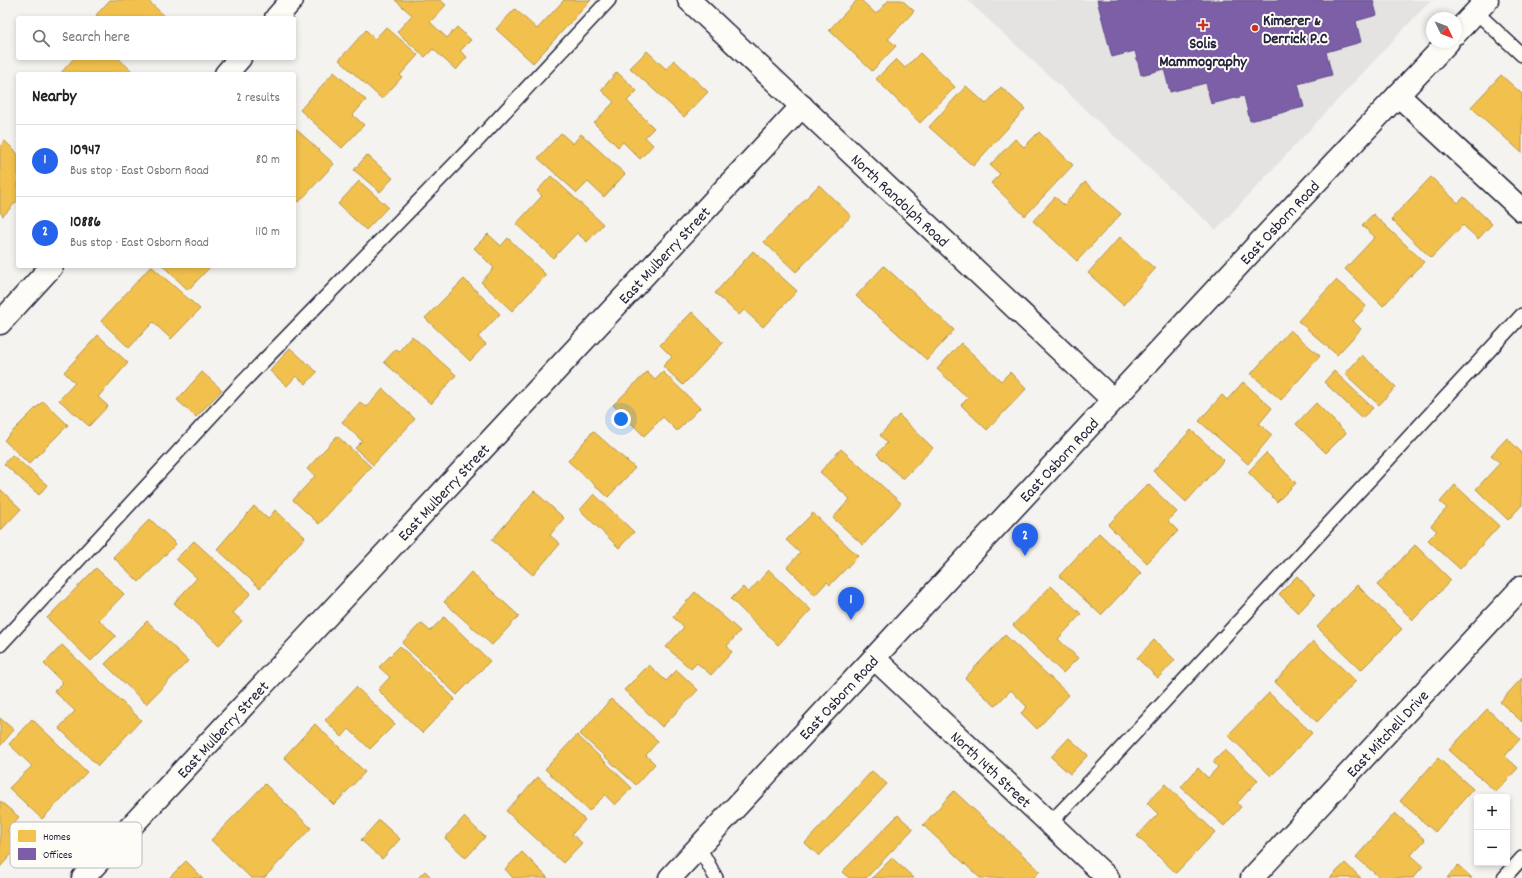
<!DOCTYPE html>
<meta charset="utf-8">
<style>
:root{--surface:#fff;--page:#f6f6f6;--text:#222;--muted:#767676;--line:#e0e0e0;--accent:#2563eb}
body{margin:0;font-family:Dekko,sans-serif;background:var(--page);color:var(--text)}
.controls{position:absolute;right:12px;bottom:12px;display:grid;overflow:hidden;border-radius:4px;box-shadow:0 2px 6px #0003}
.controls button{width:36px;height:36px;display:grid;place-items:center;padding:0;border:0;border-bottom:1px solid var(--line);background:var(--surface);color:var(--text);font:20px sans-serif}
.compass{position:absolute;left:1426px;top:12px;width:36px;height:36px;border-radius:50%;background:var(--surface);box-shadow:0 2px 6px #0003;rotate:133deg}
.you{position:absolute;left:621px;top:419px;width:14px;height:14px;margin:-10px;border:3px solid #fff;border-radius:50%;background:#1a73e8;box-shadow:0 0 0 6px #1a73e833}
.badge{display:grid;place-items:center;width:26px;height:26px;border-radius:50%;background:var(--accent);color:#fff;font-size:13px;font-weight:700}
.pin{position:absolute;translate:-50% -33px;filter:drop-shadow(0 1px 2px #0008)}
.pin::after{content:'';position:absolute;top:21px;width:14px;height:12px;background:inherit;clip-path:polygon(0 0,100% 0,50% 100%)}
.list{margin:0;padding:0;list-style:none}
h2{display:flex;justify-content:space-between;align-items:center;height:52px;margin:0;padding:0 16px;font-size:17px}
h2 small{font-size:13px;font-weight:400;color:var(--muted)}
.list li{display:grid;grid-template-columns:26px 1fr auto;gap:12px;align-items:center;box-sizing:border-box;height:72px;padding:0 16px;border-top:1px solid var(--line)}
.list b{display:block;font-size:15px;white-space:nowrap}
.list p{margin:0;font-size:13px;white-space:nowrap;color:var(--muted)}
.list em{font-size:13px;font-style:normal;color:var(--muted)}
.icon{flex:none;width:22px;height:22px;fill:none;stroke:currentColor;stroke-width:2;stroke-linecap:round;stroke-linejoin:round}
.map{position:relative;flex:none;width:1522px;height:878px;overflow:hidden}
.search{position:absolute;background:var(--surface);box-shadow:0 2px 6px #0003;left:16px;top:16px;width:280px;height:44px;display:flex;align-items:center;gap:10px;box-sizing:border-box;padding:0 14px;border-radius:4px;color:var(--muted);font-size:15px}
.panel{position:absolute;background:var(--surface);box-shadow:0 2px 6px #0003;left:16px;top:72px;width:280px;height:196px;border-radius:4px}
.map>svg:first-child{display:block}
.built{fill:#e4e3e2}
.homes{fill:#f2c14e;stroke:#b49148}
.offices{fill:#7b5ea7;stroke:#604c87}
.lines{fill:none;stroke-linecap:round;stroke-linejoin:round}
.service-casing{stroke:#22223b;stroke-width:16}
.minor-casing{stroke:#22223b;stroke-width:25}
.secondary-casing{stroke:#22223b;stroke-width:25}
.service{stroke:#fdfcf7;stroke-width:13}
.minor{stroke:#fdfcf7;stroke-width:22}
.secondary{stroke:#fdfcf7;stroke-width:22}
.poi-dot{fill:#c8321e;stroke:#fdfcf7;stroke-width:1.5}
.labels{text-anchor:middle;stroke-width:4;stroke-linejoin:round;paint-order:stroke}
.poi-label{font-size:16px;font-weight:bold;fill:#22223b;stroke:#fdfcf7;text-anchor:start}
.street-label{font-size:16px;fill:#22223b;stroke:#fdfcf7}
.key{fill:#fdfcf7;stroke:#bbbbbf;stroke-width:1}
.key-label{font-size:11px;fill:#22223b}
</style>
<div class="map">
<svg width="1522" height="878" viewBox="0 0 1522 878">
<rect width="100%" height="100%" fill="#f4f3ef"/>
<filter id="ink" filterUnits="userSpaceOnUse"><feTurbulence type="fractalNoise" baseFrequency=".025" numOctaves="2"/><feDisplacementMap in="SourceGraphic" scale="8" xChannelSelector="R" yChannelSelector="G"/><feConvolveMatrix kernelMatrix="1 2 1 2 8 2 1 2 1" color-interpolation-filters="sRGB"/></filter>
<g filter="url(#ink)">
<path class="built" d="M967 0H1431L1216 230Z"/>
<g class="homes">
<path d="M110 0H147L167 18H100L96 15Z"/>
<path d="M395 0H440L446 5 430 22 447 38 457 27 471 40 460 51 467 57 456 70 433 49 425 57 397 32 412 15Z"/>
<path d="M564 0H591L533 63 496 29 515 9 537 29Z"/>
<path d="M857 0H861L876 14 889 0H902L914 11 888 39 896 46 872 71 829 30Z"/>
<path d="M386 27 418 55 400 75 402 77 382 99 339 60 366 30 375 39Z"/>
<path d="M647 51 666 69 674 60 708 92 684 117 630 68Z"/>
<path d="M920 53 955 87 920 123 876 79 896 59 905 68Z"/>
<path d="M74 58H118L133 72 131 74H60Z"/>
<path d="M334 72 366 100 353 115 364 125 342 148 300 110Z"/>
<path d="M617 72 637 91 627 101 654 128 645 137 653 145 640 159 623 142 618 147 594 123 614 102 601 90Z"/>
<path d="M1501 75 1522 94V153L1471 107Z"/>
<path d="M966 86 986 104 1001 87 1025 109 973 166 929 127Z"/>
<path d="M295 128 334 164 299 202 294 198Z"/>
<path d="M1039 132 1073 165 1025 216 991 183 1000 174 990 165 1015 139 1024 147Z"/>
<path d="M561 133 573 144 581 134 625 174 604 197 588 182 577 193 538 158Z"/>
<path d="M5 141 18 154V200L3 216 0 212V146Z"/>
<path d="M367 155 393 178 380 192 354 170Z"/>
<path d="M551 176 603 224 587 242 577 233 553 258 516 224 542 196 537 191Z"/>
<path d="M1431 177 1458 203 1464 197 1492 224 1478 239 1463 225 1431 258 1391 219Z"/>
<path d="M359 181 388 207 366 230 338 204Z"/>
<path d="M1085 182 1121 214 1077 261 1033 221 1055 197 1064 205Z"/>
<path d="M819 185 851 216 796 272 764 242Z"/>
<path d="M1373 214 1424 262 1383 306 1345 269 1375 237 1362 225Z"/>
<path d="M488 234 501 246 508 238 546 275 512 311 481 282 494 268 474 248Z"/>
<path d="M1120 237 1155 269 1123 305 1088 273Z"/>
<path d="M753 251 797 291 763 327 744 310 739 315 715 293Z"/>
<path d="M151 266 200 309 171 339 153 322 129 348 101 321Z"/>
<path d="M163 266H211L188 290Z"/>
<path d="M884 266 954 330 927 360 856 296Z"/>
<path d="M464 279 500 314 478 337 486 344 470 361 425 318Z"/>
<path d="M1336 280 1366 306 1353 321 1361 329 1337 355 1298 321Z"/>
<path d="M692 312 723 343 683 385 663 366 672 357 660 345Z"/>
<path d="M1290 330 1320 356 1281 400 1251 374Z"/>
<path d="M98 335 128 363 98 397 108 406 89 426 59 400 75 383 64 372Z"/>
<path d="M412 336 456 375 431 404 384 362 396 349 399 351Z"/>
<path d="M961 343 1001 381 1010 372 1026 389 987 430 961 405 968 398 937 369Z"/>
<path d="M290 348 317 372 306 384 296 376 287 386 270 371Z"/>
<path d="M1362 355 1396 387 1379 405 1345 374Z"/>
<path d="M1334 371 1373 408 1362 418 1324 382Z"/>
<path d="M202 372 222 390 196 417 177 400Z"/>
<path d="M647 372 655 380 663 372 700 408 677 431 663 417 644 436 613 405Z"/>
<path d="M1243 382 1272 408 1259 424 1272 435 1248 464 1199 421 1222 395 1227 400Z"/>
<path d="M383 389 415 419 373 465 355 448 362 441 342 422 360 402 367 407Z"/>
<path d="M43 401 68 425 29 464 4 440Z"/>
<path d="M1316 403 1346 433 1326 453 1296 424Z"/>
<path d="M899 415 933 448 903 479 877 454 887 443 880 435Z"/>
<path d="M1191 430 1224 460 1186 502 1153 471Z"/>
<path d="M593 431 635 468 608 497 568 461Z"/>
<path d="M337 436 371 467 319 524 293 500 315 476 307 469Z"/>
<path d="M1507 438 1522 453V505L1508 520 1476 489 1500 463 1491 455Z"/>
<path d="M841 449 901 503 863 545 833 518 850 499 820 472Z"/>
<path d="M1266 453 1296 483 1277 502 1248 472Z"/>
<path d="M12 455 47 485 39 495 4 464Z"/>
<path d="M1148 484 1177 512 1168 521 1178 531 1147 563 1108 525Z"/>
<path d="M1455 485 1499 526 1460 569 1428 540 1437 531 1431 526 1447 508 1440 502Z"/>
<path d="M0 489 21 509 0 531Z"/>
<path d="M534 491 564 518 550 535 560 544 533 575 492 540Z"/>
<path d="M594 494 634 532 619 548 580 510Z"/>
<path d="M254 506 268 519 275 510 305 537 260 588 217 549Z"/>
<path d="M813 513 858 556 830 585 827 582 815 595 787 567 800 553 786 540Z"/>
<path d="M150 519 176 544 139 582 113 557Z"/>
<path d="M1099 533 1141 573 1101 615 1059 576Z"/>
<path d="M194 541 251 593 233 613 242 621 219 645 174 603 197 578 176 559Z"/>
<path d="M1415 545 1451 580 1413 620 1377 585Z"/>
<path d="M96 568 124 594 99 620 116 636 91 661 47 618Z"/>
<path d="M769 570 811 610 778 645 731 599 743 587 748 593Z"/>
<path d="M471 572 519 616 492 645 444 602Z"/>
<path d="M1297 576 1315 595 1298 613 1279 594Z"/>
<path d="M1357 585 1402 629 1361 670 1317 627Z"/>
<path d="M1051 586 1081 614 1058 639 1078 658 1063 673 1013 625Z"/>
<path d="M695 592 740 631 727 646 732 652 711 675 697 663 691 669 666 647 684 627 673 617Z"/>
<path d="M444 617 490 661 457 695 402 643 421 623 430 631Z"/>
<path d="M147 621 188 661 146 704 105 664Z"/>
<path d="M1005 635 1069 695 1037 729 1021 713 1027 707 1011 690 995 706 965 678Z"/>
<path d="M1154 640 1175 660 1158 678 1137 658Z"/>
<path d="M1313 641 1356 681 1317 722 1275 682Z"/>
<path d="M62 645 141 720 98 766 59 728 75 711 54 691 63 683 44 664Z"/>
<path d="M400 646 455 699 422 733 378 690 390 677 379 667Z"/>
<path d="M649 665 666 681 677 670 698 690 662 727 624 690Z"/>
<path d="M1522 678V722L1500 702Z"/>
<path d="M356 687 395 724 370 749 349 729 342 737 325 720Z"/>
<path d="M1269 693 1312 733 1271 776 1228 735Z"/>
<path d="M611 699 658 741 646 755 655 764 636 785 580 734Z"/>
<path d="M1487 709 1520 739 1505 756 1518 768 1496 792 1449 750Z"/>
<path d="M0 718 14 730 0 746Z"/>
<path d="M32 719 87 772 42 819 9 788 32 766 9 744Z"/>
<path d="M315 724 365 772 334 805 284 757Z"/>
<path d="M577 735 632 788 615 805 605 795 589 811 545 769Z"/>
<path d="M1069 738 1088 755 1070 774 1051 757Z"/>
<path d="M1225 750 1258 780 1237 803 1241 807 1224 826 1181 787 1198 768 1208 778 1218 767 1213 762Z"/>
<path d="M1438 758 1473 789 1435 832 1400 801Z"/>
<path d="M872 771 887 784 819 856 805 843Z"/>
<path d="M538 777 585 820 572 834 582 843 563 863 506 811Z"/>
<path d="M265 784 311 828 264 878H251L211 840Z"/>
<path d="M1165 784 1215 832 1176 873 1137 836 1158 814 1147 803Z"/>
<path d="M954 791 1040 871 1033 878H980L923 825Z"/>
<path d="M0 801 19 817 7 831 21 844 0 867Z"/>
<path d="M1395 813 1425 840 1411 855 1423 866 1413 878H1380L1356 857Z"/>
<path d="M898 815 913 829 866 878H849L842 872Z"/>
<path d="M464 817 485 837 466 858 445 838Z"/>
<path d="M379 820 400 839 382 859 361 840Z"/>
<path d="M522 852 548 878H513L505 869Z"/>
<path d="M892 858 914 878H872Z"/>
<path d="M186 861 203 878H169Z"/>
<path d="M1345 863 1361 878H1330Z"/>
<path d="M1458 865 1472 878H1447Z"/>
<path d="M425 871 432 878H418Z"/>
</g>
<path class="offices" d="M1097 0H1373L1377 15 1356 21 1361 42 1326 52 1332 75 1298 84 1304 107 1250 121 1244 96 1211 104 1206 83 1170 92 1164 69 1141 75 1135 51 1112 57Z"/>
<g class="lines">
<defs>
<g id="service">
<path d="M1476 12 1522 55"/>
<path d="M0 645 239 386 480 138 609 0"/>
<path d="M1049 824 1100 771 1522 315"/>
<path d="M699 847 716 878"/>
<path d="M1504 878 1522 858"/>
</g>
<g id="minor">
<path id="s1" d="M689 0 1113 400"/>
<path d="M276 18 292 0"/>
<path d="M226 74 240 58"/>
<path d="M1398 95 1522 210"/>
<path d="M0 323 52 266"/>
<path id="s2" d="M875 659 1108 878"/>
<path id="s3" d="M83 878 802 106"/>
<path id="s4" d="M1252 878 1522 587"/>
</g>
<g id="secondary">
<path d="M1456 33 1487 0"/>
<path id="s5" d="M670 878 1272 229 1448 42"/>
</g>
</defs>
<use href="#service" class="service-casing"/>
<use href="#minor" class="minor-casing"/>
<use href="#secondary" class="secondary-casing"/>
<use href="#service" class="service"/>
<use href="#minor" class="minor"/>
<use href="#secondary" class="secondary"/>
</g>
</g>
<g class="poi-dot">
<path d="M1201 19h4v4h4v4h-4v4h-4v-4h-4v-4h4z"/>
<circle cx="1255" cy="28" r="4"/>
</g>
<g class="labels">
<g class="poi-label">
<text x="1263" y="25">Kimerer &amp;<tspan x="1263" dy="18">Derrick P.C</tspan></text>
<text x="1203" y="48" text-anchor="middle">Solis<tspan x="1203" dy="18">Mammography</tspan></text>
</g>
<g class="street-label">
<text dy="6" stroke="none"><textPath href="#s1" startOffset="291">North Randolph Road</textPath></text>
<text dy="6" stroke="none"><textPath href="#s5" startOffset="895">East Osborn Road</textPath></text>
<text dy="6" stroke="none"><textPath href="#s3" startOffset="852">East Mulberry Street</textPath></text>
<text dy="6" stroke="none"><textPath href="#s5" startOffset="571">East Osborn Road</textPath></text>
<text dy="6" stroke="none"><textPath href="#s3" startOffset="528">East Mulberry Street</textPath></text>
<text dy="6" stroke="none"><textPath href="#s5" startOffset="247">East Osborn Road</textPath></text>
<text dy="6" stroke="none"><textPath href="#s3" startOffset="204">East Mulberry Street</textPath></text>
<text dy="6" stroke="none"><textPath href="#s4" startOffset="198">East Mitchell Drive</textPath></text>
<text dy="6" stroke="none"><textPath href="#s2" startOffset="160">North 14th Street</textPath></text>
</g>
</g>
<rect x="10" y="822" width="132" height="46" rx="6" class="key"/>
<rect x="18" y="830" width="18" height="12" fill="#f2c14e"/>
<rect x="18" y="848" width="18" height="12" fill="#7b5ea7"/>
<g class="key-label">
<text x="43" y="840">Homes</text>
<text x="43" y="858">Offices</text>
</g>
</svg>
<div class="controls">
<button>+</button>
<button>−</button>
</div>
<svg class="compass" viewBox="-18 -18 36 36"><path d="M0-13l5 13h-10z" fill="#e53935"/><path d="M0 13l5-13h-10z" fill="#767676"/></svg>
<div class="you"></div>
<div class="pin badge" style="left:851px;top:620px">1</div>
<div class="pin badge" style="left:1025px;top:556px">2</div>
<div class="search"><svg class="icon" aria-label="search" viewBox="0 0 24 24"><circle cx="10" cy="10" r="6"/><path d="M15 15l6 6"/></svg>Search here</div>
<section class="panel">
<h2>Nearby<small>2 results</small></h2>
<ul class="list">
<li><span class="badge">1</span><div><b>10947</b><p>Bus stop · East Osborn Road</p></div><em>80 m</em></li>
<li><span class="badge">2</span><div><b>10886</b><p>Bus stop · East Osborn Road</p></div><em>110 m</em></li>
</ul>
</section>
</div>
